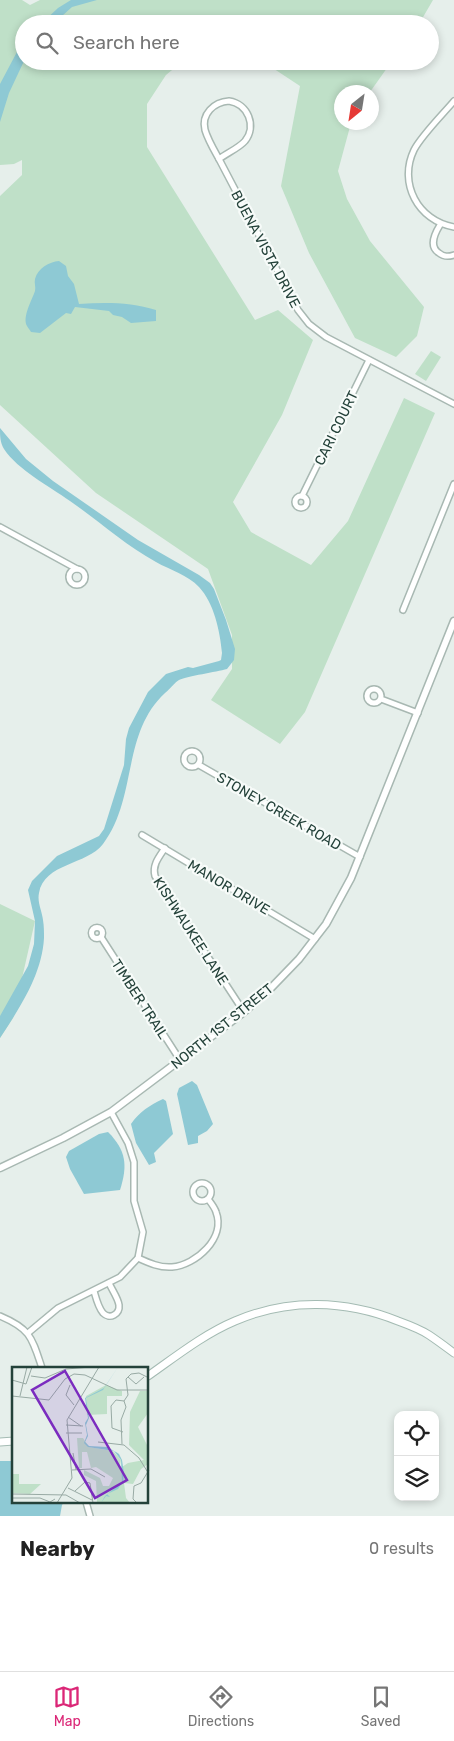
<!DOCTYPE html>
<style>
:root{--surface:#fff;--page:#f6f6f6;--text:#222;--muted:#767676;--line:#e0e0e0;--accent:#db2777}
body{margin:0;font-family:Rubik,sans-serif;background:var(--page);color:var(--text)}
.controls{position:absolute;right:15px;bottom:15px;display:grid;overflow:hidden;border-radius:10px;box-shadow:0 2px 8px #0003}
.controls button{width:45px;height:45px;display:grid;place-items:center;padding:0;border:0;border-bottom:1px solid var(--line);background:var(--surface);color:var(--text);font:25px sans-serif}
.compass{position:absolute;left:334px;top:85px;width:45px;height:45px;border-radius:50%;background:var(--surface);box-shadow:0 2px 8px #0003;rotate:210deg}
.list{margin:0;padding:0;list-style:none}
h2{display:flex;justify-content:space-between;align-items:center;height:65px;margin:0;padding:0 20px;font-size:21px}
h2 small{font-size:16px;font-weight:400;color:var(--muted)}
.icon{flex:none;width:28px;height:28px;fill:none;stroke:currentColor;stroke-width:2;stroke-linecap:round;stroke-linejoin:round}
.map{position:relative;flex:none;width:454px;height:1516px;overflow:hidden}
.search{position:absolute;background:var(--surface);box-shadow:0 2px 8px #0003;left:15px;right:15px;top:15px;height:55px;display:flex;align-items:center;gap:12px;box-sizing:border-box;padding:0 18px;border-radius:28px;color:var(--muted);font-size:19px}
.sheet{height:155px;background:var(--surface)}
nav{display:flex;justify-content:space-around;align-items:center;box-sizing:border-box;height:70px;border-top:1px solid var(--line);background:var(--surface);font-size:14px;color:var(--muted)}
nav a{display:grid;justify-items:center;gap:2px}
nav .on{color:var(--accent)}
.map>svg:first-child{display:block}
.green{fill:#bfe0c8}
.water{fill:#8ec9d4}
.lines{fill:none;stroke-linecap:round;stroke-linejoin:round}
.minor-casing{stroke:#a8b8b2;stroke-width:8}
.tertiary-casing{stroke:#a8b8b2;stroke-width:9}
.secondary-casing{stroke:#a4bbb3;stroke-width:9}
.minor{stroke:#fff;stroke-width:5}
.tertiary{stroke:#fff;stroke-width:6}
.secondary{stroke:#fff;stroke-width:7}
.labels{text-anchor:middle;stroke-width:4.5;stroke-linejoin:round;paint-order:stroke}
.street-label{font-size:14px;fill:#24423a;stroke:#f7fbf9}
.inset-road{fill:none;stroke:#98aaa4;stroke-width:1}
.view{fill:#7b2cbf;fill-opacity:0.15;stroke:#7b2cbf;stroke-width:2.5}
.inset-edge{fill:none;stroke:#24423a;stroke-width:2.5}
</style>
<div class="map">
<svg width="454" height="1516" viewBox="0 0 454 1516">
<rect width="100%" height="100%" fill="#e6efeb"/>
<g class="green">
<path d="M0 0H22L30 5 40 0H433L419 24H24V61H183L166 75 147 104V147L255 320 278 310 313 340 282 415 233 502 251 532 311 565 348 521 404 398 435 413 305 712 280 744 211 700 232 669V635L208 569 96 493 0 405V196L22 175V160L14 164 0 165Z"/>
<path d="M262 61H392L370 92H342V122L351 123 338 171 347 199 370 241 424 307 417 336 396 357 355 338 309 253 281 186 300 86Z"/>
<path d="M431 351 441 357 426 381 415 374Z"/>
<path d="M0 904 35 921 13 1018 0 1038Z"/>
</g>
<g class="water">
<path d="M71 0H97L72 7 53 24H41L58 8Z"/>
<path d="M24 45V61L9 93 0 122V84L18 50Z"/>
<path d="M59 261 66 266 68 276 74 284 79 304C105 302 131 302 156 310V321L131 323 122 317 113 315 109 311 75 307 71 314 66 313 40 333 31 332C30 330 28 328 27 326 22 317 32 300 35 291 36 287 34 283 35 279 38 268 49 262 59 261Z"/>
<path d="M0 428 26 459 53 481 138 540 199 575 210 583 214 589 226 620 235 649 234 660 227 669C216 672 188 676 179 680 174 683 170 689 165 693 121 734 138 797 103 844 87 865 44 863 39 893 37 902 42 911 43 920 44 926 44 932 44 938 42 975 19 1009 0 1038V1016L28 966 34 944 35 921 28 890 32 881 57 856 99 836 104 829 124 765 126 739 129 728 148 692 166 674 188 667 193 668 219 661 221 660 222 653C220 631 214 603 199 587 188 575 170 570 156 562 125 545 99 521 70 501 49 486 18 470 4 449 0 442 0 436 0 428Z"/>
<path d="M192 1081 197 1085 213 1124 207 1131 198 1136V1143L188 1145 177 1094 179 1088Z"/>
<path d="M163 1099 166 1101 173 1134 154 1153 156 1162 149 1165 136 1143 131 1124C139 1112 150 1105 163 1099Z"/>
<path d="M108 1132C126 1150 128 1165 120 1190L84 1194 70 1169 66 1157 69 1151 99 1134Z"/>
<path d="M0 1461H14V1502H64L62 1505 60 1516H0Z"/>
</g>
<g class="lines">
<defs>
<g id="minor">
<path d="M229 101C248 104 257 126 245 141 239 148 227 153 219 159 214 150 208 140 205 130 201 114 214 102 229 101Z"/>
<path d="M454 101C443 114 421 136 414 150 398 183 418 221 454 227"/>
<path d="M219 159 298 310 309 324 326 337 454 404"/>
<path d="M440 225C435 233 428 246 439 253 444 257 448 257 454 255"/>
<path d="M302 496 369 360"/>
<circle cx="301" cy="502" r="6"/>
<path d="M0 527 77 569"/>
<circle cx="77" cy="577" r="8"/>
<path d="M403 610 454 484"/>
<circle cx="374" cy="696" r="7"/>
<path d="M381 699 418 713"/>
<circle cx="192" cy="759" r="8"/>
<path d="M199 765 360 857"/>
<path d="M142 835 315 939"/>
<path d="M165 848C159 857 152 865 155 876L244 1012"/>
<circle cx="97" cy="933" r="5.5"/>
<path d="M101 937 180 1060"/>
<circle cx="202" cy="1192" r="9"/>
<path d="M138 1258C149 1263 160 1268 172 1267 196 1265 226 1238 216 1212 215 1208 211 1203 208 1199"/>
<path d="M94 1291C96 1298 98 1307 103 1313 110 1320 120 1314 119 1305 118 1298 112 1290 109 1283"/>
<path d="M0 1316C31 1329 32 1338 42 1368"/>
<path d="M28 1333 58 1308 120 1277 138 1258 143 1232 134 1201V1162L128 1143 111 1112"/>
<path d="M86 1502 90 1516"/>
</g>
<path id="tertiary" d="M0 1168 63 1138 111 1112 244 1012 270 989 299 959 326 924 351 878 454 621"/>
<g id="secondary">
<path d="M148 1376C175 1357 204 1334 235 1321 288 1298 346 1300 398 1321 409 1325 420 1329 429 1335 438 1341 446 1347 454 1353"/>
<path d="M0 1442 14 1441"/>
</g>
</defs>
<use href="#minor" class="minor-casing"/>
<use href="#tertiary" class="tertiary-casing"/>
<use href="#secondary" class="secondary-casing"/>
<use href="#minor" class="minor"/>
<use href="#tertiary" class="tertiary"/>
<use href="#secondary" class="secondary"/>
</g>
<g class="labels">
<g class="street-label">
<text transform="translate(266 249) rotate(62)" y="5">BUENA VISTA DRIVE</text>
<text transform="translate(336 428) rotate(-64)" y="5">CARI COURT</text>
<text transform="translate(279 811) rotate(30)" y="5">STONEY CREEK ROAD</text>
<text transform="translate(229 887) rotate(31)" y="5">MANOR DRIVE</text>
<text transform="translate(191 931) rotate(57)" y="5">KISHWAUKEE LANE</text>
<text transform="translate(140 999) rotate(57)" y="5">TIMBER TRAIL</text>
<text transform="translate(222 1026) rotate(-39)" y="5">NORTH 1ST STREET</text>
</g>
</g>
<g transform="translate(12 1367)">
<rect width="136" height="136" fill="#e6efeb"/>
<path d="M94 18 110 24V29H95V47L75 48 74 29ZM128 24H135L136 28V46L126 60 136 80V97L129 102 121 117 112 116 114 131 118 136H85L84 114 72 108V103L88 111 91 119H97L101 111 84 100 79 101 75 85H70V101H67L65 71H71L77 80 101 84 109 93 107 102 116 96 132 93 117 78 118 45ZM0 107H7V117H29L18 127 0 126Z" fill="#bfe0c8"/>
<path d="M106 0 91 23 74 31 77 51 74 58 76 69 73 75 77 79 95 80 104 85 107 87 110 93 112 106 111 114 106 122 95 127 98 130 94 129 89 136 93 129 110 115 109 93 102 84 76 80 72 76 75 68 73 56 76 51 73 31 92 21Z" fill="#8ec9d4"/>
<path class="inset-road" d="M19 9 33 11 54 2 79 0M116 10 124 17 132 10M0 13 14 17 20 0M58 18 54 28 62 38M0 29 37 33 53 12 62 7 73 8 105 23H137M8 29 15 0M112 34 116 28 114 12 119 7 127 6 137 11M56 50 69 59M54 58 71 59M111 65 100 61 99 39 104 33 112 34M54 66H70M86 75 112 78 127 91 135 104M110 77 109 53 114 40 112 34M61 86 64 103M60 103 79 102 93 110M56 121 80 133M63 124 73 115 78 116 81 136M0 127 54 128 68 136M0 131H28L38 135 43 132M45 136 60 111 55 53 87 0M125 136 121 132 122 119 129 116 137 103"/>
<path class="view" d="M53 4 115 113 83 131 20 23Z"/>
<rect width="136" height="136" class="inset-edge"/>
</g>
</svg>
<div class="controls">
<button><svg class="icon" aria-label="locate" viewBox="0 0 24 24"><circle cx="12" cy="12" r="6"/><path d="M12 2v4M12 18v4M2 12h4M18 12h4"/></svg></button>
<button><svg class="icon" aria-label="layers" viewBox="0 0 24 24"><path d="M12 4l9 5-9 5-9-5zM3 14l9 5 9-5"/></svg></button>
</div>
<svg class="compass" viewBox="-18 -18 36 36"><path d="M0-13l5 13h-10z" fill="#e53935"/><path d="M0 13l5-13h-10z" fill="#767676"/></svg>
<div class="search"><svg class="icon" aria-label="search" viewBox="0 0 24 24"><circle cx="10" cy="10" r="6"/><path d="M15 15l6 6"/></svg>Search here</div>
</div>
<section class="sheet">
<h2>Nearby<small>0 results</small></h2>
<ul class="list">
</ul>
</section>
<nav>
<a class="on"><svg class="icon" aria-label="map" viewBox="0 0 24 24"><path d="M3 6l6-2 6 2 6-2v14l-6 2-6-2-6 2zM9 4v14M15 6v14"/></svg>Map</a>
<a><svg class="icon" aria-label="directions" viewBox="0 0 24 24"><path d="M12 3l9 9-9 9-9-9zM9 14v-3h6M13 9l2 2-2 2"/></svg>Directions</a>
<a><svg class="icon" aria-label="saved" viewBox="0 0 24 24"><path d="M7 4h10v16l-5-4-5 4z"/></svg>Saved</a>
</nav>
